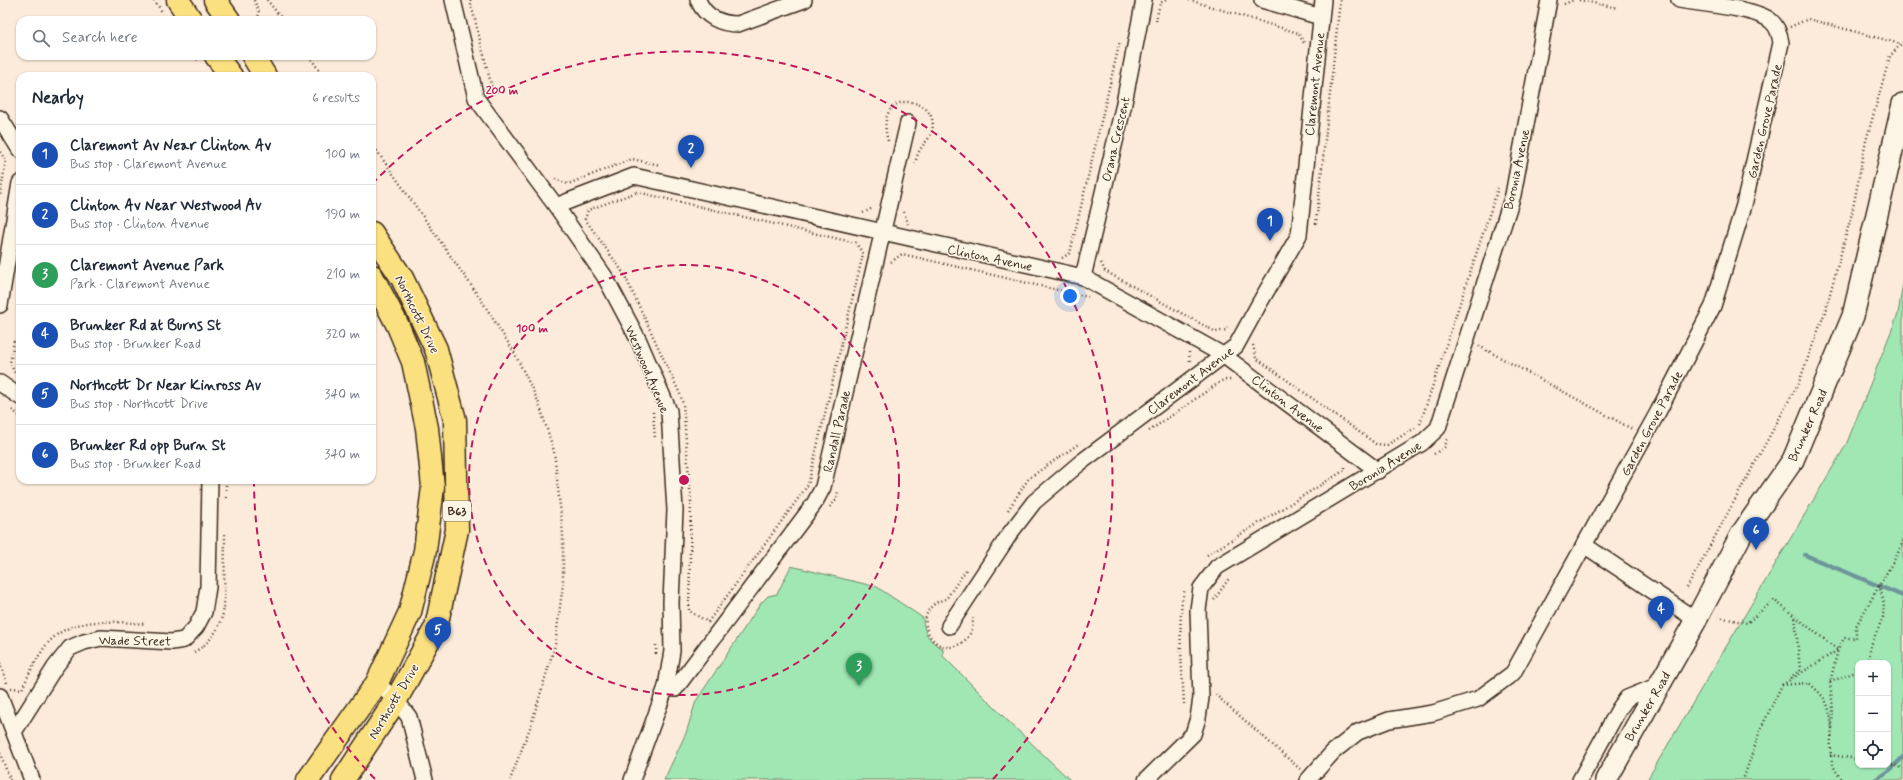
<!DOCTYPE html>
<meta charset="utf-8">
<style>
:root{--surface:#fff;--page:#f2f2f3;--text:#1f2937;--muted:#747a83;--line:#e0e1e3;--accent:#d1495b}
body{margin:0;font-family:Mynerve,sans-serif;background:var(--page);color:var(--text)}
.controls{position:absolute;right:12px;bottom:12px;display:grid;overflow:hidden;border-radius:8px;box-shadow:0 1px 3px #0004}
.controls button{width:36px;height:36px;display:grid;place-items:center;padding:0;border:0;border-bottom:1px solid var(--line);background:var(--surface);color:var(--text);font:20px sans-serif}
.you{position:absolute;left:1070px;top:296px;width:14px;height:14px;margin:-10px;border:3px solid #fff;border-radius:50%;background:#1a73e8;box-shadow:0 0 0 6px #1a73e833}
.badge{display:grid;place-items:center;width:26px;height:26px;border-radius:50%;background:var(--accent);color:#fff;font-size:13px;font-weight:700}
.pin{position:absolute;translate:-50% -33px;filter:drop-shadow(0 1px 2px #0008)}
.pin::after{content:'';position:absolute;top:21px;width:14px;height:12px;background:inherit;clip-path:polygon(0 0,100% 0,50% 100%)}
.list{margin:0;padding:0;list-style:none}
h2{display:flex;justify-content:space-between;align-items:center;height:52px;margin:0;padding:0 16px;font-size:17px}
h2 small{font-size:13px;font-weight:400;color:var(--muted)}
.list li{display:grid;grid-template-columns:26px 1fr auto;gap:12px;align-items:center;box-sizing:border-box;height:60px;padding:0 16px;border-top:1px solid var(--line)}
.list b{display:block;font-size:15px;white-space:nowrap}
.list p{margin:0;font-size:13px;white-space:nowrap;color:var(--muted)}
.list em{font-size:13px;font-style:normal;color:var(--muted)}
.icon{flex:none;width:22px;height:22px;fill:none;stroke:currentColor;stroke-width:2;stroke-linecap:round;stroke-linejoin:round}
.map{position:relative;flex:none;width:1903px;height:780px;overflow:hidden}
.search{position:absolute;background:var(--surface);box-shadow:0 1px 3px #0004;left:16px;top:16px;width:360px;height:44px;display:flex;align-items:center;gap:10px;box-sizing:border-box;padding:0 14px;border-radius:12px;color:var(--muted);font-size:15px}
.panel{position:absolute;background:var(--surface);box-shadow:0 1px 3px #0004;left:16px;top:72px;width:360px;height:412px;border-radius:12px}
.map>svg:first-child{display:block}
.green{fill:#a0e7b4;stroke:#6e8869;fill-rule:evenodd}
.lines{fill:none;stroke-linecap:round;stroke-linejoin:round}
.stream{stroke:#6d959a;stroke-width:4.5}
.street-casing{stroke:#3b2a1e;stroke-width:18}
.secondary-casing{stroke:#3b2a1e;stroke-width:24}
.primary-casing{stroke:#3b2a1e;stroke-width:25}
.path{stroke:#3b2a1e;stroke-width:2.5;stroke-dasharray:1 3;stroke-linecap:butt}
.street{stroke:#fcf5e5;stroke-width:15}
.secondary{stroke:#fcf5e5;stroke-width:21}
.primary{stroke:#fbe080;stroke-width:22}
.ring{fill:none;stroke:#c2185b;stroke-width:2;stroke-dasharray:7 5}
.labels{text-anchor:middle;stroke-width:3;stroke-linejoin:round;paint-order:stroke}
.shield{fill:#fcf5e5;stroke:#75675a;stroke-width:1}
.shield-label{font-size:12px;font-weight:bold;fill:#3b2a1e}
.street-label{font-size:13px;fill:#3b2a1e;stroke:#fcf5e5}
.centre{fill:#c2185b;stroke:#fcf5e5;stroke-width:2}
.ring-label{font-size:12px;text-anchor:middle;font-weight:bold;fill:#c2185b;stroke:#fcf5e5;stroke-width:3;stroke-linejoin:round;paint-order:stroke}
</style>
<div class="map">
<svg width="1903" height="780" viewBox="0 0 1903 780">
<rect width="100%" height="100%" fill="#fcebda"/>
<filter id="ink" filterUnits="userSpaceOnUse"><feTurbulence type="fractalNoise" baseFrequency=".025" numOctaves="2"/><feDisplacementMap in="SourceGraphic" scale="8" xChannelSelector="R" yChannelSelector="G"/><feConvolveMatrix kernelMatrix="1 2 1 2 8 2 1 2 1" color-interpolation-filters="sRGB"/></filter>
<g filter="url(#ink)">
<g class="green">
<path d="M1903 283V780H1647L1846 445 1898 314ZM1858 663H1888V765H1858Z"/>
<path d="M791 566 877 587 923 618C924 634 929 641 943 649V656L1007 720 1070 780H664L686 733 696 701 761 603 768 596 777 594Z"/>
</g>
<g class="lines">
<g class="stream">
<path d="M1805 555 1903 596"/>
<path d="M1875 780 1891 769 1903 757"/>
</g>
<defs>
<g id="street">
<path d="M453 0 476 98 556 206 605 277 639 341 669 411 675 510 671 602 672 651 666 687 632 780"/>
<path d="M698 0C705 17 721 24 738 24L804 0"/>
<path d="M1262 0 1321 17"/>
<path d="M0 118 20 150"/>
<path d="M556 206 634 176 1083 277 1223 355 1378 471"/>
<path d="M1083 277 1123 108 1144 0"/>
<path d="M0 305 20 183"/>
<path d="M0 383 20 397"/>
<path d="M1584 545 1696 620"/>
<path d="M949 626 1011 532 1034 502 1080 463 1236 346 1259 304 1299 235 1323 0"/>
<path d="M377 683 396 700 409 717 425 780"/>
<path d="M666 687 675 689 814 504 823 487 908 123"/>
<path d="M0 696 32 780"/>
<path d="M14 732 55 667 70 648 84 642 101 638 172 642 184 640 196 627 204 612 208 587 210 480"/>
<path d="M1146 780 1193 734 1198 718 1201 698 1198 610 1201 588 1217 567 1422 443 1438 428 1513 195 1549 0"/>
<path d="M1308 780 1333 752 1358 732 1389 720 1433 713 1478 699 1513 673 1658 412 1713 306 1744 205 1781 43C1780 35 1778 27 1771 21 1756 8 1701 4 1679 0"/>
<path d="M1580 780 1619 709 1627 698 1659 685"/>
</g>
<path id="secondary" d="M1606 780 1696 620 1742 533 1793 460 1853 316 1903 104"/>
<g id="primary">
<path d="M178 0 191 20"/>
<path d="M215 0 229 20"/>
<path d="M216 56 231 76"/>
<path d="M253 56 265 76"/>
<path d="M308 780 377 683 410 612 425 551 433 487 427 428 413 362 398 326 372 276"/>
<path d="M343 780 396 700 436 627 457 530 455 420 436 349 402 278 372 233"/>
</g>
</defs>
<use href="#street" class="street-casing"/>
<use href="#secondary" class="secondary-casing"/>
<use href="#primary" class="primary-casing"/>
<g class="path">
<path d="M154 0 163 13"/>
<path d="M254 0 259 12 258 20"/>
<path d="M267 0 283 20"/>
<path d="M470 0 494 96"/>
<path d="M1189 0 1298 33 1304 43"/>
<path d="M1579 0 1618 8"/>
<path d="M1564 4 1574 0"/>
<path d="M1156 21 1160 3 1166 0"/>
<path d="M1790 27 1808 19 1901 44"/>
<path d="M195 56 199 62"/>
<path d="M309 56 323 76"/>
<path d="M888 141C872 85 941 96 932 131 930 138 925 142 922 147 918 152 916 159 915 164"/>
<path d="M372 144 480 298 514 352 538 401 554 451 563 534V584L555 645 531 725 510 780"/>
<path d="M0 152 6 160 0 196"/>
<path d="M555 179 568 184 632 159 660 165"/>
<path d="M637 192 856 243 863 254 808 485 708 622 689 611 691 501 683 404 680 394 624 274 585 219 588 210Z"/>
<path d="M904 212 908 224"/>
<path d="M863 213 873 208"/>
<path d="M1316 224 1340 0"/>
<path d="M1062 258 1070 253 1120 41"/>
<path d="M891 262 902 254 1088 297"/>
<path d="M1101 263 1105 271 1216 332 1226 330 1228 327"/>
<path d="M14 341 10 363 16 375"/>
<path d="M1253 345 1256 358 1376 444 1387 445 1415 428"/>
<path d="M1479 346 1632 429"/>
<path d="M1189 352 1190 363"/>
<path d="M12 410 20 416"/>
<path d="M653 412 655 439"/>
<path d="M1420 424 1498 188"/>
<path d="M1149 431 1223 380H1232"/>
<path d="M1434 454 1445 447 1447 439"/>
<path d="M226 498V480"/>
<path d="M830 507 837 498 838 491"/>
<path d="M1008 510 1029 478 1080 443"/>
<path d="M1207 555 1345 470V464"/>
<path d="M966 570 946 599C906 608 932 664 963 642 971 636 973 627 973 618"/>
<path d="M1687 588 1799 382 1825 312 1852 213 1866 141 1890 56 1903 42"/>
<path d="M1214 600 1230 577"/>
<path d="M1718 617 1747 623 1774 600 1838 650 1830 682 1833 709 1832 728C1828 702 1828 700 1809 683L1782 685 1761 728 1743 780"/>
<path d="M194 652C211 643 221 627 224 608L225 533"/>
<path d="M656 654V643"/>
<path d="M0 663 7 683"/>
<path d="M1868 663 1871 645 1883 617 1884 603 1879 585"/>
<path d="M1790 678 1800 670 1795 616"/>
<path d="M1830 682 1858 671"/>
<path d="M1782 685 1838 650 1844 638H1856V626L1897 555 1903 541"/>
<path d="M11 688 22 689C28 676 34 663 42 651 65 615 108 621 145 624"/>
<path d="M1216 694 1217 696 1300 769"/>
<path d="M1184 704C1183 679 1176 609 1185 590"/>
<path d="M1832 728C1830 747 1828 766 1843 780"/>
<path d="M0 753 10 780"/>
<path d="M1830 755 1858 759"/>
<path d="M1888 764 1903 768"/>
</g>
<use href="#street" class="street"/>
<use href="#secondary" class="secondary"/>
<use href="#primary" class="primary"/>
</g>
</g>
<g class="ring">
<circle cx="684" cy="480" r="215"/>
<path d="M375 779A430 430 0 0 1 254 480M372 184A430 430 0 1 1 993 779"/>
</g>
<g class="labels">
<rect class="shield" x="443" y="501" width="28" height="20" rx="3"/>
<g class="shield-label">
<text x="457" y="515">B63</text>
</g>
<g class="street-label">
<text transform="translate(1314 84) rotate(-84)" y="5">Claremont Avenue</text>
<text transform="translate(1764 121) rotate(-77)" y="5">Garden Grove Parade</text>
<text transform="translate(1115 139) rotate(-77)" y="5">Orana Crescent</text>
<text transform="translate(1516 169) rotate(-78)" y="5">Boronia Avenue</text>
<text transform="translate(990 257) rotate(12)" y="5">Clinton Avenue</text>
<text transform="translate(418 314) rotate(64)" y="5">Northcott Drive</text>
<text transform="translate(648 369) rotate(67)" y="5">Westwood Avenue</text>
<text transform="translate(1190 380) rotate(-37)" y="5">Claremont Avenue</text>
<text transform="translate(1288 403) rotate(37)" y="5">Clinton Avenue</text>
<text transform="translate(1651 423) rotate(-62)" y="5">Garden Grove Parade</text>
<text transform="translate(1807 425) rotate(-66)" y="5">Brunker Road</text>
<text transform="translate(836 431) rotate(-77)" y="5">Randall Parade</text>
<text transform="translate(1385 465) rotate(-32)" y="5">Boronia Avenue</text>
<text transform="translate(135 640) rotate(1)" y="5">Wade Street</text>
<text transform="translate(393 701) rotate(-59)" y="5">Northcott Drive</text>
<text transform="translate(1647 706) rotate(-60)" y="5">Brunker Road</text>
</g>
</g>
<circle cx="684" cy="480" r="6" class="centre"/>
<g class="ring-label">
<text x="502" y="94">200 m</text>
<text x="532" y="332">100 m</text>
</g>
</svg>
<div class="controls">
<button>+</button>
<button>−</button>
<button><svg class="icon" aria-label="locate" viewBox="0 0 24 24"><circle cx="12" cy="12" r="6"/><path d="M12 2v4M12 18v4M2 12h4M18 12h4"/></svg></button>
</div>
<div class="you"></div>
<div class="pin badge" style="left:1270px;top:241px;background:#1a4fb4">1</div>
<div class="pin badge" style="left:691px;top:168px;background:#1a4fb4">2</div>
<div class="pin badge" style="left:859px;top:686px;background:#2e9e5b">3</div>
<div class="pin badge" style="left:1661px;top:629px;background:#1a4fb4">4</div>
<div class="pin badge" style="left:438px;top:650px;background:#1a4fb4">5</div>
<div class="pin badge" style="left:1756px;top:550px;background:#1a4fb4">6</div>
<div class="search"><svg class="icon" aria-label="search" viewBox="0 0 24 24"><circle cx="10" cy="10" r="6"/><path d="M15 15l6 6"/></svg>Search here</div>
<section class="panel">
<h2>Nearby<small>6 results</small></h2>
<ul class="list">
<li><span class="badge" style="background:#1a4fb4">1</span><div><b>Claremont Av Near Clinton Av</b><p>Bus stop · Claremont Avenue</p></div><em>100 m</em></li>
<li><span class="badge" style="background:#1a4fb4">2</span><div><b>Clinton Av Near Westwood Av</b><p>Bus stop · Clinton Avenue</p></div><em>190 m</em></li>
<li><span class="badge" style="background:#2e9e5b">3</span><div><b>Claremont Avenue Park</b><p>Park · Claremont Avenue</p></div><em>210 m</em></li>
<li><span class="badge" style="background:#1a4fb4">4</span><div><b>Brunker Rd at Burns St</b><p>Bus stop · Brunker Road</p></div><em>320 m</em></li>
<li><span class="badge" style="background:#1a4fb4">5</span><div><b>Northcott Dr Near Kinross Av</b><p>Bus stop · Northcott Drive</p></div><em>340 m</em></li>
<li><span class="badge" style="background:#1a4fb4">6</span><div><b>Brunker Rd opp Burn St</b><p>Bus stop · Brunker Road</p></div><em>340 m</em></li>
</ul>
</section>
</div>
